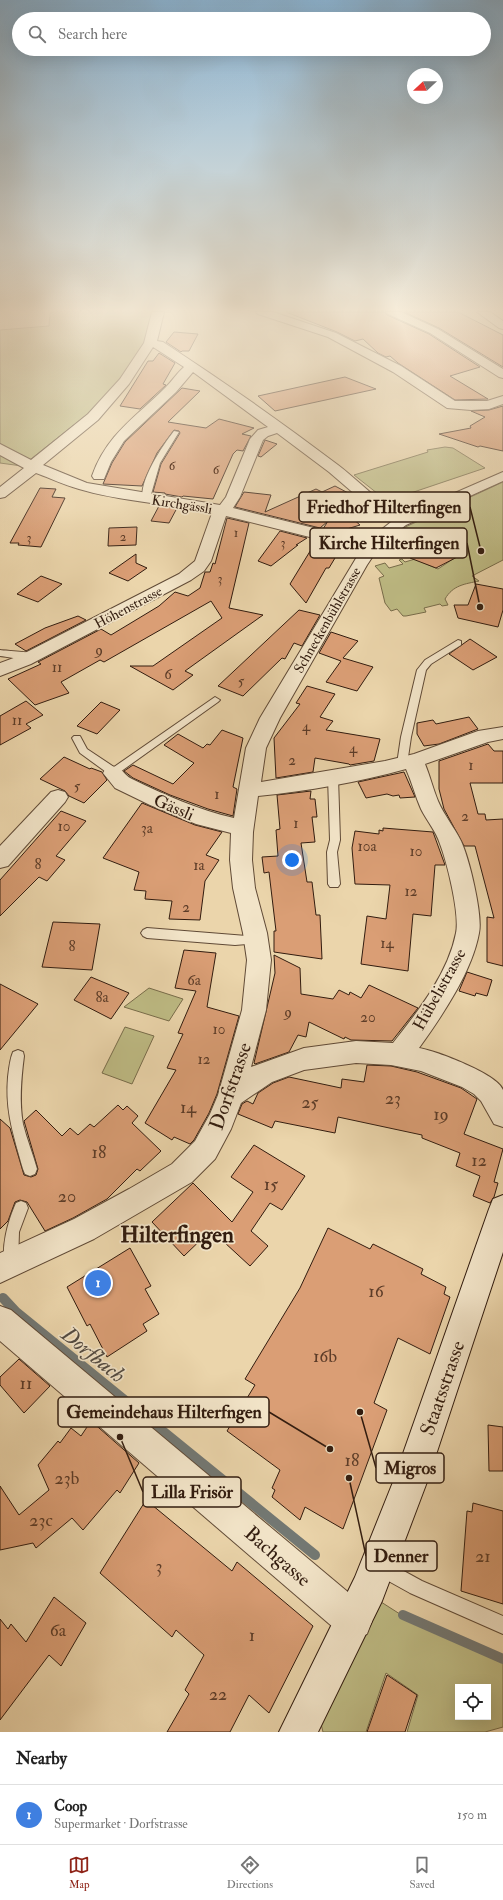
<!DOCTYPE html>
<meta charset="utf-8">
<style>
:root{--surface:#fff;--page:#f2f2f2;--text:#222;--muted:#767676;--line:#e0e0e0;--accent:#8f2418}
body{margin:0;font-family:"IM FELL Double Pica",serif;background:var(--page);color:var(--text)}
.controls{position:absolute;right:12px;bottom:12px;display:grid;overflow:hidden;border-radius:0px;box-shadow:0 4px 16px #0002}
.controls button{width:36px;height:36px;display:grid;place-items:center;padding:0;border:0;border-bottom:1px solid var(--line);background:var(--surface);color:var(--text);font:20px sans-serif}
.compass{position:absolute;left:407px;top:68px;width:36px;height:36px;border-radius:50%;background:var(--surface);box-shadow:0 4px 16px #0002;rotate:248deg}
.you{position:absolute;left:292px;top:860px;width:14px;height:14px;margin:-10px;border:3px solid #fff;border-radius:50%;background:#1a73e8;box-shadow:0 0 0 6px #1a73e833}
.badge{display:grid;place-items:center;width:26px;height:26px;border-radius:50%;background:var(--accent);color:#fff;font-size:13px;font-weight:700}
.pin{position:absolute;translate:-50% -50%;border:2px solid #fff;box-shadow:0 1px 4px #0006}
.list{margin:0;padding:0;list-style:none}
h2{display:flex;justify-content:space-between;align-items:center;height:52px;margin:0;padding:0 16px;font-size:17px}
h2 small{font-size:13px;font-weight:400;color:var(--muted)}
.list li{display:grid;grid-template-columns:26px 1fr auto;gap:12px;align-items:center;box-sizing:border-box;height:60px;padding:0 16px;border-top:1px solid var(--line)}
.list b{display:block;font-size:15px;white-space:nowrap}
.list p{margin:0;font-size:13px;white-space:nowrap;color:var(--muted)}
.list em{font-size:13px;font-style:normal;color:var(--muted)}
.icon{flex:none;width:22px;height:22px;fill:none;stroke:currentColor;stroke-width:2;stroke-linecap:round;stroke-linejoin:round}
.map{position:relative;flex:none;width:503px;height:1732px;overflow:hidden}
.search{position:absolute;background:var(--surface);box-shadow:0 4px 16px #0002;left:12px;right:12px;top:12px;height:44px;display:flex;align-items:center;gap:10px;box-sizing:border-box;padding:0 14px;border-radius:22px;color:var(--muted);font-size:15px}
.sheet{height:112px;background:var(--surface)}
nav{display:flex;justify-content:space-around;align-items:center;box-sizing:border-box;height:56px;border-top:1px solid var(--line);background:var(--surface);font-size:11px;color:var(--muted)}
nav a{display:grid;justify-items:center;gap:2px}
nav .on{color:var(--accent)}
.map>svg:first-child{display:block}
.green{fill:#bebb84;stroke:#786c4a;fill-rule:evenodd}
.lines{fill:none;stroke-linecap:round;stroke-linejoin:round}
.stream{stroke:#737873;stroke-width:10}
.building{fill:#da9e75;stroke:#321c0f}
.lane-casing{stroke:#604a36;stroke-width:2}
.street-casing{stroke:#604a36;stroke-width:2}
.secondary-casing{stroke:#321c0f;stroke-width:2}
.lane{fill:#f2e4c8;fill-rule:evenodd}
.street{fill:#f2e4c8;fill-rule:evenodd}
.secondary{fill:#f2e4c8;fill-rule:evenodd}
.labels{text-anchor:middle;stroke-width:3.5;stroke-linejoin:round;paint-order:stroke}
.far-number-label{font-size:13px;fill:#5c3c28}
.far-street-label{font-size:14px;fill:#321c0f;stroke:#f2e4c8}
.number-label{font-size:15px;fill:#5c3c28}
.street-label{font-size:17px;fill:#321c0f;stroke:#f2e4c8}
.near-number-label{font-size:18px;fill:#5c3c28}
.near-street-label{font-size:20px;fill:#321c0f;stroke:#f2e4c8}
.near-water-label{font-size:22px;font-style:italic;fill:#524a41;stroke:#f2e4c8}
.near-quarter-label{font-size:23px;font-weight:bold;fill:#321c0f;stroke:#f2e4c8}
.leader{fill:none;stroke:#321c0f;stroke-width:1.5}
.callout-dot{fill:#321c0f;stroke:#f2e4c8;stroke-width:1.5}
.callout{fill:#f2e4c8;stroke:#321c0f;stroke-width:1.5}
.callout-label{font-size:18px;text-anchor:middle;font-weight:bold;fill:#321c0f}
</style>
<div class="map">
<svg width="503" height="1732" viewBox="0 0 503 1732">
<rect width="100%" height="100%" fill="#ebd5ab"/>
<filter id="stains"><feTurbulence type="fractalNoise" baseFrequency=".005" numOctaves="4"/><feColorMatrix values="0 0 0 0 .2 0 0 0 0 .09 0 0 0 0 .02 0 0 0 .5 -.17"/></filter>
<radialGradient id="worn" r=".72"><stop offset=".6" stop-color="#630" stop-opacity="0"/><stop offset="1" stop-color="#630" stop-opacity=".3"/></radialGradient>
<g class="green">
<path d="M50 312H152L147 338 113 394 22 466 0 463V330L49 326Z"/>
<path d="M445 447 453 448 485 468 387 501 354 475 428 452 427 450Z"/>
<path d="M503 482V560L472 576 479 581C465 584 453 585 445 599L448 605 442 606 440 604 424 608 426 612 406 616H403L397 609 391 611 385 603 379 578 384 576 375 566 385 563 389 568 403 564 399 560 402 559 405 562 415 559 438 569 462 553 446 544 434 548 427 544 421 546 407 532 401 529Z"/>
<path d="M149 988 183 999 169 1021 124 1007Z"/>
<path d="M125 1027 154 1036 132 1084 102 1073Z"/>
<path d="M367 1593 403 1616 503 1659V1727L485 1732H407L418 1695 386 1673 366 1732H323L315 1699ZM458 1687H488V1717H458Z"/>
</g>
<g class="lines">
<g class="stream">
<path d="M3 1298 16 1312 315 1555"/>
<path d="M403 1615 503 1659"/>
</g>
</g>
<g class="building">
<path d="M286 312H385L387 315 429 334 480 367 450 376 488 399 455 400 398 363 390 356 386 357 378 353 363 339 355 341 337 332Z"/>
<path d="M404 312H458L503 335V367L439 328Z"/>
<path d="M174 332 198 334 189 351H182L181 352 166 342Z"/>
<path d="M159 353 175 363 163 384 166 385 140 409 120 406 148 361H153Z"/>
<path d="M345 377 376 389 275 411 258 396Z"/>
<path d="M182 388 200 391 168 422 206 428 219 419 254 428 242 434 251 436 243 451 237 450 233 454 213 499 183 496 182 497 165 494V493L153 492 161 464 180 433 179 431 174 430 157 453 142 486 103 484 112 463 125 442Z"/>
<path d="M503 406V451L480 446 478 447 439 434 471 428 470 426 485 417 471 411 489 410Z"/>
<path d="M265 440 277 444 261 457 258 456Z"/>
<path d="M335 486 352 495 335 503 360 525 337 532 323 529 328 521 320 528 235 507 244 492 271 495 265 512 316 489 322 492Z"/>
<path d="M40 488 56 489 52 497 65 498 41 547 18 545 19 543H10Z"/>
<path d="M159 506 177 508 169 523 151 521Z"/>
<path d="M227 518 249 523 229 608 263 615 185 671 193 675 173 690 130 666H153L222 618 211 601 104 662 100 660 61 682 69 693 35 705 8 679 41 664 38 662 101 629 111 635 159 606 175 592 188 596 200 588 205 572H210L213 563 215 564Z"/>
<path d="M137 527 136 545 108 546 109 528Z"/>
<path d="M280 531 307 538 296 545H298L271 566 258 561Z"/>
<path d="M446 544 463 554 436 568 410 558 431 547 434 550Z"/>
<path d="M312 548 338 553 329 568H326L306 603 290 584Z"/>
<path d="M136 554V563L147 568 128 581 109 573Z"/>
<path d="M41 576 62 584 38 602 17 594Z"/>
<path d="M476 584 503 589V610L498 627 458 618 454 605H468Z"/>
<path d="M299 610 320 615 302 646 294 643 285 659 282 658 243 696 218 686Z"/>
<path d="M78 616 86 620 26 651 15 644 45 628Z"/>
<path d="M331 632 358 641 343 658 373 667 357 691 326 682 341 661 319 653Z"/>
<path d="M470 639 497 657 473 670 449 654Z"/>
<path d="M307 686 335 694 320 717 333 721 326 730 380 739 374 761 350 765 349 764 315 758 313 772 276 778 274 738 300 704 296 703Z"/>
<path d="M26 701 43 715 26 724 31 728 0 745V716Z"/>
<path d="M101 702 120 710 97 734 77 726Z"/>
<path d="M469 717 478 729 439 744 424 746 417 734V723L433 720 436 724Z"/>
<path d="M222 730 243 738 233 787 237 789 233 816 208 809 170 795 133 778 124 771 133 765 173 784 194 763 164 745 178 734 203 748 207 744 210 745Z"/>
<path d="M488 744 494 751H503V783H470L478 814H485L486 820 503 819V966L487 962V917L494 918 475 846H464L444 809 439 789V761Z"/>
<path d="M64 757 90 769 91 768 102 772 107 780 84 803 69 796 65 791 40 779Z"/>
<path d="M404 772 415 797 400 798 399 795 393 796 387 794 366 798 358 782Z"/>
<path d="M311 791 310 799H315L317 817H312L315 842 301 843 307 882H312L316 915H320L322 959 274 952V931H276L269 872 264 873 262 857 278 856 276 830 280 829 277 795Z"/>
<path d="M142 803 195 825 222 832 206 855 219 860 205 881 200 920 169 919 172 901 145 899 146 891 134 890 139 872 103 858Z"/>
<path d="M61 811 86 821 56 856 65 860 47 881 39 877 0 916V880Z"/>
<path d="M383 828 433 832 445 865H435L431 916 413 914 408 971 361 964 367 916 386 919 390 885 355 884 352 848 355 831 379 834V830L383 831Z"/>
<path d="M53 922 100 924 92 970 42 967Z"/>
<path d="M184 950 216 953 207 1007 239 1016 217 1094 209 1113 194 1140 190 1144 174 1137 172 1140 145 1123 176 1070 167 1068 183 1034 178 1033 196 991 175 988Z"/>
<path d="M274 955 300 968 301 994 333 999 339 990 349 995 350 992 361 998 369 985 418 1008 392 1041 351 1040 345 1037 344 1039 309 1022 306 1037 298 1035 289 1052 255 1064 254 1063 275 973Z"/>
<path d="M467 972 492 980 487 996 476 993 475 996 459 991Z"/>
<path d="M91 977 129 993 111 1019 74 1000Z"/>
<path d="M0 984 38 1004 0 1050Z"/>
<path d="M367 1065 391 1066 417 1072 461 1088 477 1099 464 1134 503 1149 494 1182 498 1183 494 1197 490 1203 473 1196 480 1176 456 1166 460 1153 422 1138V1135L338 1117 335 1133 275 1121 272 1128 238 1114 242 1104 247 1101 253 1104 258 1093 273 1083 289 1077 341 1088 342 1079 364 1082Z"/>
<path d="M118 1105 123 1110 127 1106 138 1116 132 1123 161 1151 140 1171 137 1169 107 1199 73 1218 45 1231 27 1202 20 1200 15 1202 8 1221 0 1229V1119L10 1128 24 1175 31 1177 36 1175 38 1169 24 1121 36 1110 62 1136 70 1128 78 1135 90 1124 94 1127Z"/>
<path d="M254 1145 305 1176 282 1210 270 1203 251 1231 268 1246 250 1266 211 1230 184 1256 152 1222 193 1183 232 1222 253 1192 231 1177Z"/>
<path d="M328 1228 370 1249 373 1244 423 1269 421 1274 446 1287 444 1294 450 1297 430 1354 398 1338 374 1403 387 1410 343 1529 305 1507 300 1520 272 1497 275 1490 272 1488 280 1470 227 1431 255 1385 245 1379 300 1288Z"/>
<path d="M130 1248 151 1286 145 1289 159 1314 143 1324 147 1331 107 1357 90 1324 87 1326 67 1287Z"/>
<path d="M19 1359 50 1386 24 1413 0 1385V1377Z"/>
<path d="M91 1421 139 1463 120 1493 117 1490 83 1530 72 1518 36 1548 33 1543 0 1550V1486L19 1515 49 1490 38 1465 58 1441 60 1443 71 1428 81 1436Z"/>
<path d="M488 1425 503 1427V1471H489Z"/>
<path d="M146 1500 232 1571 237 1562 313 1626 269 1713 249 1695 230 1732H167L189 1694 185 1690 204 1655 176 1630 172 1637 100 1573Z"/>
<path d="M473 1503 503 1511V1604L461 1591 467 1511 472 1512Z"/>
<path d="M54 1597 86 1623 61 1666 49 1655 0 1720V1619L8 1629 11 1624 26 1642Z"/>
<path d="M387 1675 417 1695 405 1732H367Z"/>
</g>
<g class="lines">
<defs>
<g id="lane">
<path d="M174 431 179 432 160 463 150 498 143 500C138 482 163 445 174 431Z"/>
<path d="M458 640 461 641V645L431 664 426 670 411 737 407 764 406 766H398L397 764 401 737 417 670 425 660Z"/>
<path d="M0 650C7 651 35 652 37 655 29 663 11 657 0 656Z"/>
<path d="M215 697 220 700 218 702 113 777 80 753 72 738 74 736H80L87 749 114 767Z"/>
<path d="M333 773 338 777 340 840 337 852 340 884 338 887H330L328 884 327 852 330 840 328 777Z"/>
<path d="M147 928 260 937 262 940 260 943 235 945 147 938 143 936 141 933 143 930Z"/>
<path d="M18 1050 23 1052 24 1056C21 1079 19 1102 23 1124 27 1140 33 1154 37 1169L35 1174 30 1176 25 1174 23 1169C14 1136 5 1112 8 1077 9 1068 10 1059 13 1052Z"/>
<path d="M21 1201 26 1203 28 1208 19 1232 18 1263 16 1268 11 1270 6 1268C0 1249 8 1221 16 1203Z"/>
<path d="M380 1558 422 1581 503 1616V1634L410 1593 374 1573 371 1567 374 1561Z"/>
</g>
<g id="street">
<path d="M152 312H164L157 341 163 342C223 381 281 422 338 465 359 481 378 502 402 516L503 472V481L406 525 381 544 367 565 280 718 266 748 261 782 385 761 414 754 478 731 503 727V739L488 742 425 764C430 776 433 789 438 801 444 815 454 827 461 841 469 858 483 915 479 933 472 972 442 1016 419 1048 436 1051 498 1074 503 1090 503 1099 503 1118 503 1127L494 1124 481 1101 474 1094 462 1087 421 1071 391 1065 356 1063 304 1070 272 1082 241 1103 231 1129 215 1159 192 1182 94 1239 0 1283V1253L74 1219 129 1189 172 1164 195 1141 210 1114 218 1095 242 1010 247 960 243 933 233 888 230 860 231 833 196 824 150 805 115 788 103 773 106 768C123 763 120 773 132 779 165 795 198 810 234 818L246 748 260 718 361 550 226 516 211 561 204 571 191 580 31 664 0 676V663L19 656 179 574 195 561 212 513C168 503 122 502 79 489 64 485 50 478 36 473L5 497 0 498V487L24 468 0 455V444L31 460 88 414 120 379 144 343ZM153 347 184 367C177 373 172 381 166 387 136 417 107 434 92 476L94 479H104L111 462 124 441 176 392 193 372 268 427 258 430 250 439 226 497 220 505 87 483 43 465 98 420 129 384ZM277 433 329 472 379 515 391 522 367 541 233 508 240 497 263 440 268 436ZM406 769C412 782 415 796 421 809 427 821 436 831 440 844 447 862 460 914 456 933 448 974 418 1011 393 1043L356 1041 304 1048 251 1067 266 1010 271 960 267 933 255 888 252 860 253 832 258 796C308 791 359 782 406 769Z"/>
<path d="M256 312H273L336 333 401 366 455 401H487L503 396V404L489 409 471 410 447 408 393 372 328 337 258 314Z"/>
<path d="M386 312H401L438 329 503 369V378L499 377 430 333 388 314Z"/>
<path d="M477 312H490L503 321V329L499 328Z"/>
<path d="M58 790 65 792 68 797 65 802 8 866 0 868V846L51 792Z"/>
<path d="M0 1306 11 1310 367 1608 372 1621 367 1634 354 1639 341 1634 0 1341Z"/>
</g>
<path id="secondary" d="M503 1195V1252L427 1482 382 1601 318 1732H279L355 1577 393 1482 489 1209 493 1199Z"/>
</defs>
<use href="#lane" class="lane-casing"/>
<use href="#street" class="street-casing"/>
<use href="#secondary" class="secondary-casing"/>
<use href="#lane" class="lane"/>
<use href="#street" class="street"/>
<use href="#secondary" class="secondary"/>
</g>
<linearGradient id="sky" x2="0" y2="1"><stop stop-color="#8ab4d4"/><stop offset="0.56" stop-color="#f6ecd9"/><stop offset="1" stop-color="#f6ecd9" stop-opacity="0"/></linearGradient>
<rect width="503" height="554" fill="url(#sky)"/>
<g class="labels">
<g class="far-number-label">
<text x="172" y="470">6</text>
<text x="216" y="474">6</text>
<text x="236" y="537">1</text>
<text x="123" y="541">2</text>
<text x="29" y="542">3</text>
<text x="283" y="547">3</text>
<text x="220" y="583">3</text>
</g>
<g class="far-street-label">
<text transform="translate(182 504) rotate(9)" y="5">Kirchgässli</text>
<text transform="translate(128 607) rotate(-28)" y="5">Höhenstrasse</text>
<text transform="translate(327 620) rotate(-60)" y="5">Schneckenbühlstrasse</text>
</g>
<g class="number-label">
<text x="99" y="655">9</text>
<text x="57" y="672">11</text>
<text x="168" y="679">6</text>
<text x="241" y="686">5</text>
<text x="17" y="725">11</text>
<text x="306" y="731">4</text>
<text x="353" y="753">4</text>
<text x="292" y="765">2</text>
<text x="471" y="770">1</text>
<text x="77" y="791">5</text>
<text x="217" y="799">1</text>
<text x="465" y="821">2</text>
<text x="296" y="828">1</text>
<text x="64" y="831">10</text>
<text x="147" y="833">3a</text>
<text x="367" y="851">10a</text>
<text x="416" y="856">10</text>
<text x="38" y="869">8</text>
<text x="199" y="870">1a</text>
<text x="411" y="896">12</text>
<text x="186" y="912">2</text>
<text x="387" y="948">14</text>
<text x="72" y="951">8</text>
<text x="194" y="985">6a</text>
<text x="102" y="1002">8a</text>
<text x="288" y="1017">9</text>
<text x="368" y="1022">20</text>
<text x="219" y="1034">10</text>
<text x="204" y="1064">12</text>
</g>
<g class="street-label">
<text transform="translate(174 807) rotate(23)" y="6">Gässli</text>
<text transform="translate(439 989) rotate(-61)" y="6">Hübelistrasse</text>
</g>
<g class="near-number-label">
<text x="393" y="1104">23</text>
<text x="310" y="1108">25</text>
<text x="188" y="1113">14</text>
<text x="441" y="1120">19</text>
<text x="99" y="1158">18</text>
<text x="479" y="1166">12</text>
<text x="271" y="1190">15</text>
<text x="67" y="1202">20</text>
<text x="376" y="1297">16</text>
<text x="325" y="1362">16b</text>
<text x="26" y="1389">11</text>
<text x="352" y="1466">18</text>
<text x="67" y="1484">23b</text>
<text x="41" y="1526">23c</text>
<text x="483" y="1562">21</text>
<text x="159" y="1572">3</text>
<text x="58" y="1636">6a</text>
<text x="252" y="1641">1</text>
<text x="218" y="1700">22</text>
</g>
<g class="near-street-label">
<text transform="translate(230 1086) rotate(-71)" y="7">Dorfstrasse</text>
<text transform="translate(442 1388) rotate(-71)" y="7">Staatsstrasse</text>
<text transform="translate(278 1556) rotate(41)" y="7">Bachgasse</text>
</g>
<g class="near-water-label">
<text transform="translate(94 1354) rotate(39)" y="8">Dorfbach</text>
</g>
<g class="near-quarter-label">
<text x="177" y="1242">Hilterfingen</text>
</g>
</g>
<path class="leader" d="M481 551L470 507M480 607L467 543M330 1449L269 1412M360 1412L376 1468M120 1437L143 1492M349 1478L366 1556"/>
<g class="callout-dot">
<circle cx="481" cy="551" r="4"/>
<circle cx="480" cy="607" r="4"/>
<circle cx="330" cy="1449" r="4"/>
<circle cx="360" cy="1412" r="4"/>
<circle cx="120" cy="1437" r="4"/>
<circle cx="349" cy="1478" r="4"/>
</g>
<g class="callout">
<rect x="299" y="492" width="171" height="30" rx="4"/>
<rect x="310" y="528" width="157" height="30" rx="4"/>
<rect x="58" y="1397" width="211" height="30" rx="4"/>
<rect x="376" y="1453" width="68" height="30" rx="4"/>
<rect x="143" y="1477" width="98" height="30" rx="4"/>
<rect x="366" y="1541" width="71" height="30" rx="4"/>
</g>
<g class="callout-label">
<text x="384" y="513">Friedhof Hilterfingen</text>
<text x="389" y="549">Kirche Hilterfingen</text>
<text x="164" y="1418">Gemeindehaus Hilterfngen</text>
<text x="410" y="1474">Migros</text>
<text x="192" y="1498">Lilla Frisör</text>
<text x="401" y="1562">Denner</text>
</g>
<rect width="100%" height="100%" filter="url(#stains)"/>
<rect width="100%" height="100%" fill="url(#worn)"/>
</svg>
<div class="controls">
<button><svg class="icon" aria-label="locate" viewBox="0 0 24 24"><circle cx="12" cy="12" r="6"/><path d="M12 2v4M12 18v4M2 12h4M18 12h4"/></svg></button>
</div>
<svg class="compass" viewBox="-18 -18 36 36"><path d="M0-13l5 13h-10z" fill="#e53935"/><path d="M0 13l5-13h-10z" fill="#767676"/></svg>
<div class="you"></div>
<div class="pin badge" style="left:98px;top:1283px;background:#3f7fe0">1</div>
<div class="search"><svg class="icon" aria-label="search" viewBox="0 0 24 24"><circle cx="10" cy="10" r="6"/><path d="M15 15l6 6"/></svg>Search here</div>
</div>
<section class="sheet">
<h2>Nearby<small></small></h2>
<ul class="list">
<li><span class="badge" style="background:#3f7fe0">1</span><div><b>Coop</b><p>Supermarket · Dorfstrasse</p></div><em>150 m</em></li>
</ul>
</section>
<nav>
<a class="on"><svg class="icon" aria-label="map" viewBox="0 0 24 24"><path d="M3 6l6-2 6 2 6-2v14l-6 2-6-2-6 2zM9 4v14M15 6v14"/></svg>Map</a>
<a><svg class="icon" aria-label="directions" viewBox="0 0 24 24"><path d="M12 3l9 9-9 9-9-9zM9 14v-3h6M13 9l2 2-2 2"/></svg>Directions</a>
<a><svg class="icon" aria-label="saved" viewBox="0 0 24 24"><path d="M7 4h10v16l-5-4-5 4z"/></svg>Saved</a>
</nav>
